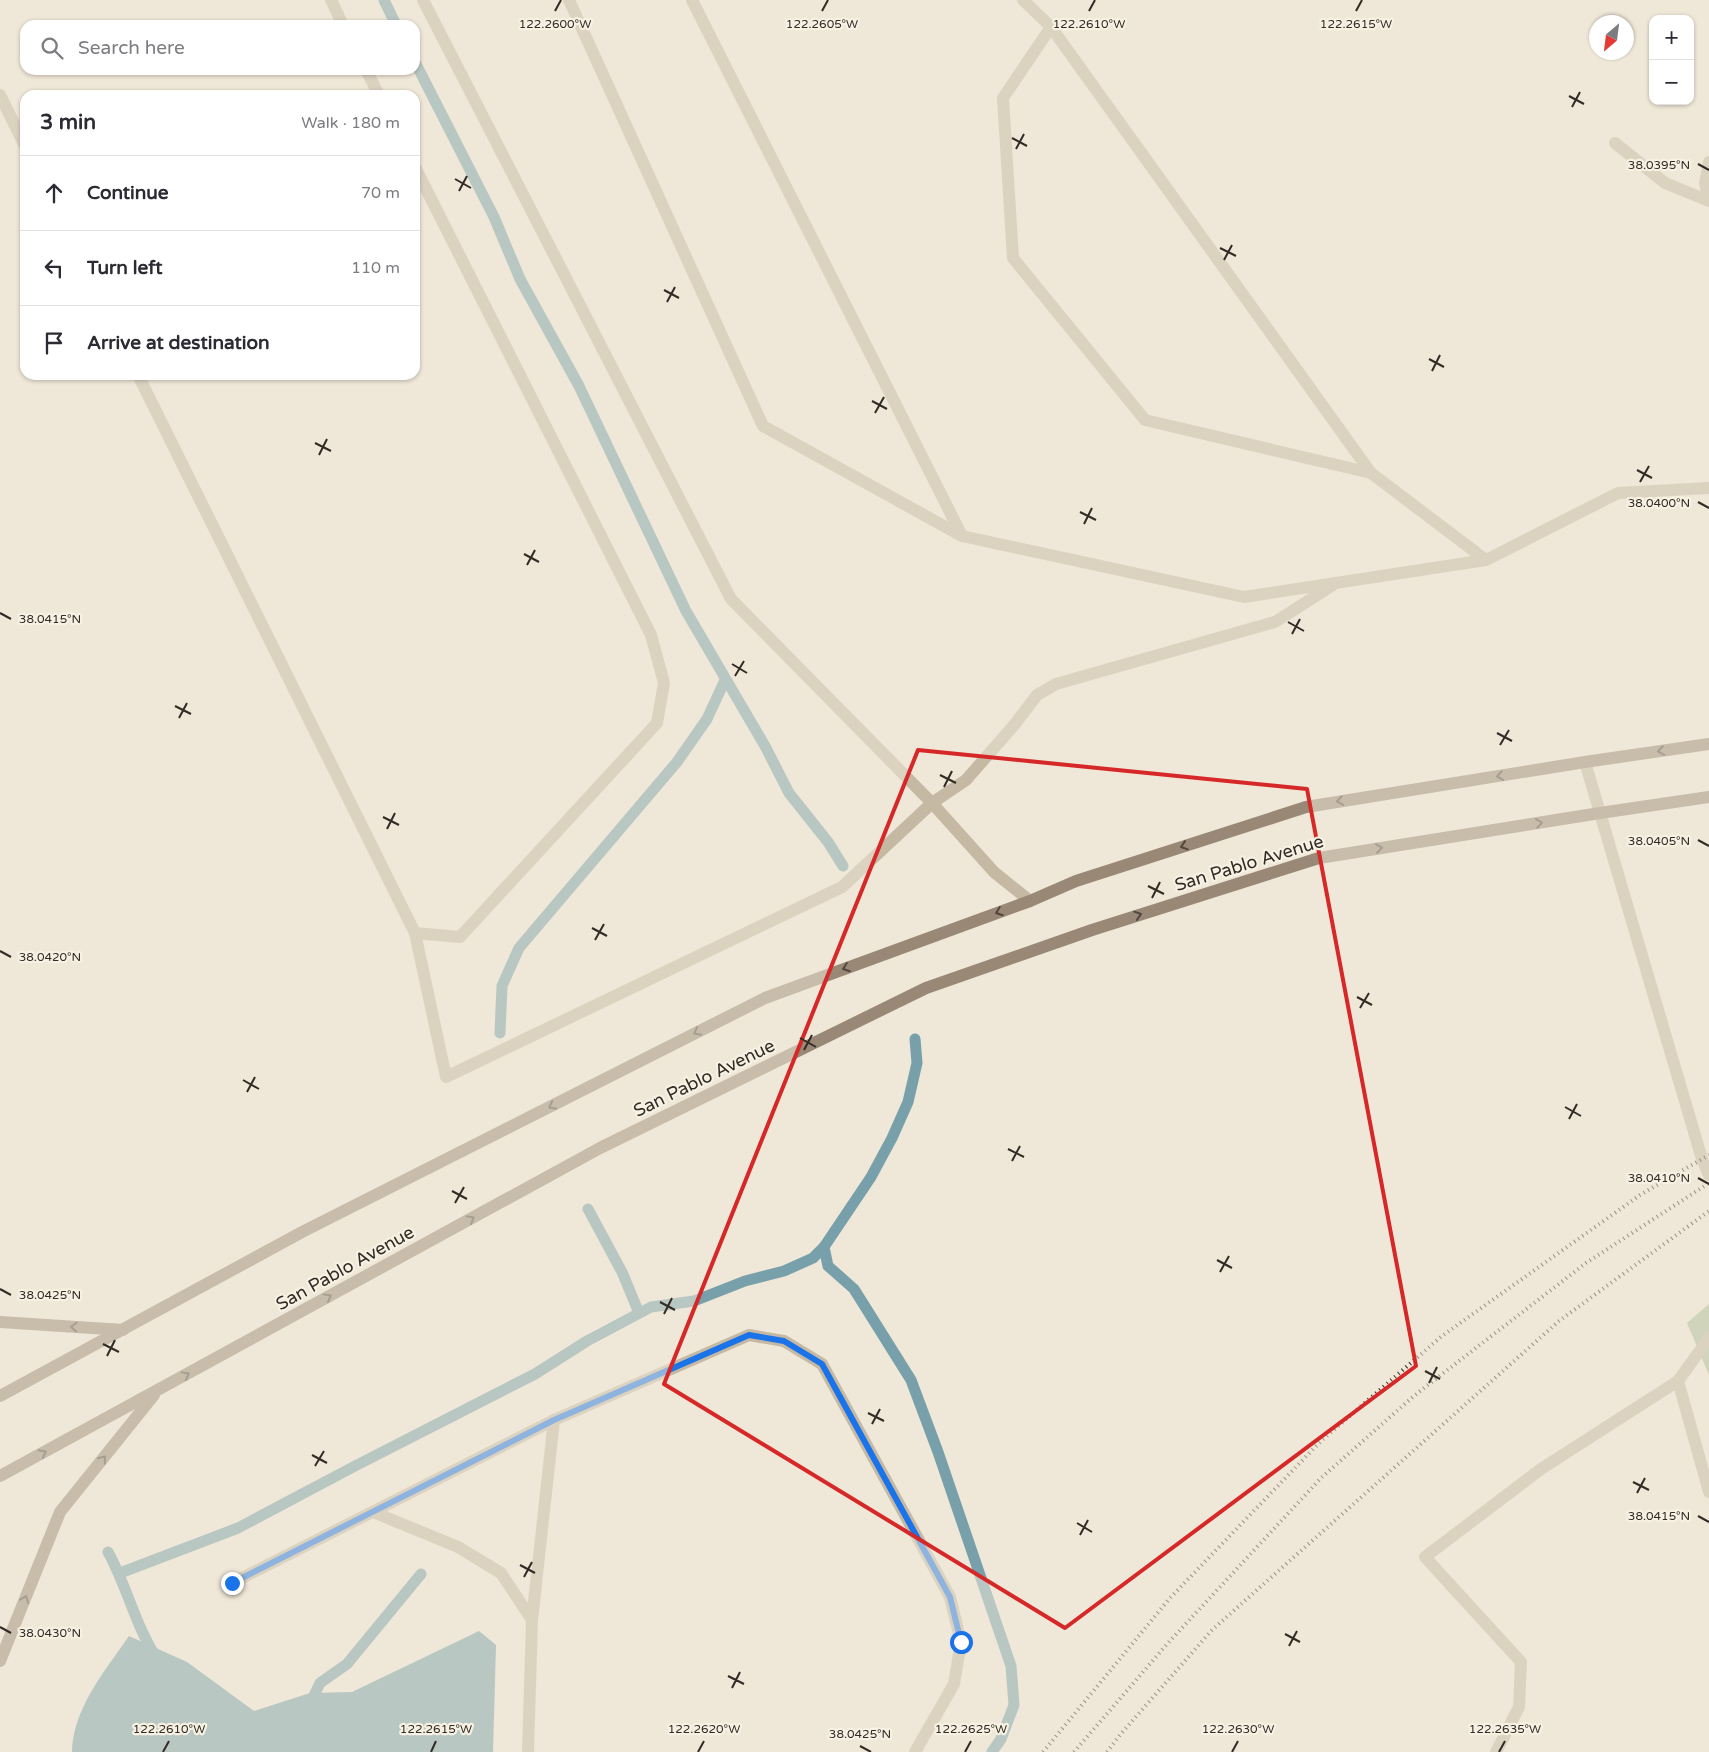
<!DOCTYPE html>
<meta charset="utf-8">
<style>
:root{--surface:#fff;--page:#f7f7f7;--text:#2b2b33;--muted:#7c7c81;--line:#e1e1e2}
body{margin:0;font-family:"Varela Round",sans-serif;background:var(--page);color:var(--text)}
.controls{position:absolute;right:15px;top:15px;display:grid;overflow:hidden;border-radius:10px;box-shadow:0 1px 4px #0004}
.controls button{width:45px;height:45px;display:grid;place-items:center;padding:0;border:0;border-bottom:1px solid var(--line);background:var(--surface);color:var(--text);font:25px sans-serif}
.compass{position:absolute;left:1589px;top:15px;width:45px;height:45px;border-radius:50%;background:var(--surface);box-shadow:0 1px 4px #0004;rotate:208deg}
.stop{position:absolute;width:15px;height:15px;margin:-11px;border:4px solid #1a73e8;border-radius:50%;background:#fff}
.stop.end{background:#1a73e8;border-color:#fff;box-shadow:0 1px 5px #0008}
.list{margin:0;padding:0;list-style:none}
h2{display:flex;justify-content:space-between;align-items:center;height:65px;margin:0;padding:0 20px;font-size:21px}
h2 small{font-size:16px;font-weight:400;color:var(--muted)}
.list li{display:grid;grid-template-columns:32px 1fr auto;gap:15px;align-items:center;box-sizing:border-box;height:75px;padding:0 20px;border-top:1px solid var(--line)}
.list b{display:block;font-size:19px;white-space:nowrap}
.list em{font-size:16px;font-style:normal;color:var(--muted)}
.icon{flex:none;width:28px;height:28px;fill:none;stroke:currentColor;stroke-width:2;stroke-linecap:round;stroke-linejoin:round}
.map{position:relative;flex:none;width:1709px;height:1752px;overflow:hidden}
.search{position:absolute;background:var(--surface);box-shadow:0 1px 4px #0004;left:20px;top:20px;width:400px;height:55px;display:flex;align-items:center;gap:12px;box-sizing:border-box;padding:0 18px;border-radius:15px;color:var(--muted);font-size:19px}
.panel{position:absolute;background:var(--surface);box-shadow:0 1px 4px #0004;left:20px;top:90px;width:400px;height:290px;border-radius:15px}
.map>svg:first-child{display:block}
.green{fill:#abbd98}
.water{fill:#78a0aa}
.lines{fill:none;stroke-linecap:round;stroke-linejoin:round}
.stream{stroke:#78a0aa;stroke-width:11}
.lane{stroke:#c6b9a4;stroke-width:12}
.street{stroke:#c6b9a4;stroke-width:12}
.secondary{stroke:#998876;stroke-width:12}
.rail{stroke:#322b25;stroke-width:4;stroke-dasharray:1 4;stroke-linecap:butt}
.oneway{stroke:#51473d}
.route{stroke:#1a73e8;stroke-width:6}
.marked{fill:none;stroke:#d62828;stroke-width:4;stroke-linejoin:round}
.ticks{fill:none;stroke:#322b25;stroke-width:2}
.labels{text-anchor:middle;stroke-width:4.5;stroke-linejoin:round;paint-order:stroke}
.street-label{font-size:18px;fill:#322b25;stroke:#f7f1e3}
.ticks-label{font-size:12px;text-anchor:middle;fill:#322b25;stroke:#f7f1e3;stroke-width:4.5;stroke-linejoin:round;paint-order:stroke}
</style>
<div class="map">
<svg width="1709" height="1752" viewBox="0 0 1709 1752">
<rect width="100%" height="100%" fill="#efe7d7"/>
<path class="green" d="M1709 1304V1375L1687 1323Z"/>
<path class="water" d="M479 1631 496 1645 493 1752H72C73 1708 105 1671 129 1636L187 1662 254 1711 310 1693 352 1692Z"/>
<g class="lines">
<g class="stream">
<path d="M384 0 396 25"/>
<path d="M415 62 494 217 520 279 579 386 686 611 765 746 789 793 828 842 843 866"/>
<path d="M500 1033 502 986 519 948 677 762 707 719 725 680"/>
<path d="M588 1209 622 1272 639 1313"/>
<path d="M824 1247 828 1266 854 1289 911 1380 938 1452 1011 1666 1014 1705 1001 1739 992 1752"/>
<path d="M108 1552C127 1586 135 1625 156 1657"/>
<path d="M120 1573 238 1528 355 1466 535 1374 587 1341 651 1307 694 1301 745 1281 784 1271 813 1258 824 1247 871 1177 892 1138 908 1102 917 1063 915 1039"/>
<path d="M309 1706 320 1683 347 1664 421 1574"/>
</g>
<g class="lane">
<path d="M331 0 343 25"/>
<path d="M423 0 731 599 932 803 994 872 1030 901"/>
<path d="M569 0 763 426 962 536 1244 597 1486 560 1618 493 1709 488"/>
<path d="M692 0 962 536"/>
<path d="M1023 0 1051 27 1371 473 1486 560"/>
<path d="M1051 27 1003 98 1013 258 1145 420 1371 473"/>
<path d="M366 70 379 95"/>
<path d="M0 95 25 146"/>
<path d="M1615 143 1665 183 1709 201"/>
<path d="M138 375 415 933 460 937 657 723 664 683 651 635 415 167"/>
<path d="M1585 762 1702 1159 1709 1175"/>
<path d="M415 933 446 1077 842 887 932 803 966 780 1015 724 1037 695 1056 684 1275 622 1333 585"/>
<path d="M1678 1381 1709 1492"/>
<path d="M373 1512 458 1547 501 1573 532 1620"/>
<path d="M232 1583 554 1420"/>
<path d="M528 1752 532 1620 554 1420 749 1335 784 1341 822 1364 950 1597 961 1642 954 1684 915 1752"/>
<path d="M1496 1752 1519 1707 1521 1662 1425 1557 1541 1469 1678 1381 1709 1338"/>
</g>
<path class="street" d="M1709 162 1705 183 1709 201"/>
<g class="secondary">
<path d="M0 1322 123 1330"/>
<path d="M0 1396 304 1231 765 998 1030 901 1076 881 1306 807 1585 762 1709 744"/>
<path d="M0 1476 600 1148 926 988 1092 930 1319 858 1600 813 1709 797"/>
<path d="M0 1661 60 1512 154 1395"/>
</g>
<g class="rail">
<path d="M1043 1752 1170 1598 1321 1441 1442 1336 1640 1195 1709 1155"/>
<path d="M1074 1752 1168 1643 1321 1478 1415 1395 1586 1263 1709 1183"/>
<path d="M1107 1752 1119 1736 1212 1630 1559 1321 1709 1211"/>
</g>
</g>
<defs><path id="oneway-chevron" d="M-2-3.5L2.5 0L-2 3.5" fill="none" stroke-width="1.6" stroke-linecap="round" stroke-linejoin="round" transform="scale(1.25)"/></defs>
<g class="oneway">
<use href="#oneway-chevron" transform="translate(1661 751) rotate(172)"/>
<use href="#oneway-chevron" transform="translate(1500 776) rotate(171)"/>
<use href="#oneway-chevron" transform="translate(1340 801) rotate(171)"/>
<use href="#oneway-chevron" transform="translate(1539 823) rotate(-9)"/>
<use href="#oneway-chevron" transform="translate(1184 846) rotate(162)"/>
<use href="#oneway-chevron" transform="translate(1379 848) rotate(-9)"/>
<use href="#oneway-chevron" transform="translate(999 912) rotate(160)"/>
<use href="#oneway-chevron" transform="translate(1138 915) rotate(-18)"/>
<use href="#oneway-chevron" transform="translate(846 968) rotate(160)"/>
<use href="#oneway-chevron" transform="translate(697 1032) rotate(153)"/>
<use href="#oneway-chevron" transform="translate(552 1106) rotate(153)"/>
<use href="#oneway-chevron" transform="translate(471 1219) rotate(-29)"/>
<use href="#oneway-chevron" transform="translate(328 1297) rotate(-29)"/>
<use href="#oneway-chevron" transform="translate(74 1327) rotate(-177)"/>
<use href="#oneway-chevron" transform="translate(186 1375) rotate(-29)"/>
<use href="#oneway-chevron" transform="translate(43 1453) rotate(-28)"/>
<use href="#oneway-chevron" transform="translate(103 1459) rotate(-51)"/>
<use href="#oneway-chevron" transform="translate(25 1599) rotate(-68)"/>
</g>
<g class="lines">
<path class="route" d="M232 1583 554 1420 749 1335 784 1341 822 1364 950 1597 961 1642"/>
</g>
<path d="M0 0H1709V1752H0ZM918 750 1307 789 1416 1366 1065 1628 664 1384Z" fill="#efe7d7" fill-opacity=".55" fill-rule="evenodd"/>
<path class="marked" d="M918 750 1307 789 1416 1366 1065 1628 664 1384Z"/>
<path class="ticks" d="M555 11 561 0M822 11 828 0M1089 11 1095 0M1356 11 1362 0M1569 96 1584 104M1572 107 1580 92M1012 138 1027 146M1016 149 1024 134M1698 164 1709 170M455 179 471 188M459 191 467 176M1220 248 1236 256M1224 260 1232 245M664 290 679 298M667 302 675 287M1429 359 1444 367M1432 371 1440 355M872 401 887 409M875 413 884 397M315 443 331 451M319 455 327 439M1637 470 1652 478M1640 482 1649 466M1698 502 1709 508M1080 512 1096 520M1084 524 1092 508M524 554 539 562M527 565 535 550M0 613 11 619M1288 622 1304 631M1292 634 1300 619M732 664 747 673M735 676 744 661M175 706 191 714M179 718 187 703M1497 733 1512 741M1500 745 1509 730M940 775 956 783M944 787 952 771M383 817 399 825M387 829 395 813M1698 840 1709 846M1148 886 1164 894M1152 898 1160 882M592 928 607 936M595 940 604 924M0 951 11 957M1357 997 1372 1005M1360 1008 1369 993M800 1038 816 1047M804 1050 812 1035M243 1080 259 1089M247 1092 255 1077M1565 1107 1581 1116M1569 1119 1577 1104M1008 1149 1024 1157M1012 1161 1020 1146M1698 1178 1709 1184M452 1191 467 1199M455 1203 464 1187M1217 1260 1232 1268M1220 1272 1229 1256M0 1289 11 1295M660 1302 675 1310M664 1314 672 1298M103 1344 119 1352M107 1356 115 1340M1425 1371 1440 1379M1429 1383 1437 1367M868 1413 884 1421M872 1424 880 1409M312 1455 327 1463M315 1466 324 1451M1633 1482 1649 1490M1637 1493 1645 1478M1698 1516 1709 1522M1077 1523 1092 1532M1080 1535 1088 1520M520 1565 535 1573M524 1577 532 1562M0 1627 11 1633M1285 1634 1300 1642M1289 1646 1297 1631M728 1676 744 1684M732 1688 740 1672M860 1746 871 1752M163 1752 169 1741M431 1752 436 1741M698 1752 704 1741M965 1752 971 1741M1232 1752 1238 1741M1499 1752 1505 1741"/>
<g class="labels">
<g class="street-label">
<text transform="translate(1249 863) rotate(-17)" y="6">San Pablo Avenue</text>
<text transform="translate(704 1078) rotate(-26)" y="6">San Pablo Avenue</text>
<text transform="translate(345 1268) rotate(-29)" y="6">San Pablo Avenue</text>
</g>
</g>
<g class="ticks-label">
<text x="555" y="28">122.2600°W</text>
<text x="822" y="28">122.2605°W</text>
<text x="1089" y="28">122.2610°W</text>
<text x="1356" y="28">122.2615°W</text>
<text x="1659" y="169">38.0395°N</text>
<text x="1659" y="507">38.0400°N</text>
<text x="50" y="623">38.0415°N</text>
<text x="1659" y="845">38.0405°N</text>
<text x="50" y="961">38.0420°N</text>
<text x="1659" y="1182">38.0410°N</text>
<text x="50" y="1299">38.0425°N</text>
<text x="1659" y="1520">38.0415°N</text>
<text x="50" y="1637">38.0430°N</text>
<text x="169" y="1733">122.2610°W</text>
<text x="436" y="1733">122.2615°W</text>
<text x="704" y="1733">122.2620°W</text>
<text x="971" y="1733">122.2625°W</text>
<text x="1238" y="1733">122.2630°W</text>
<text x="1505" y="1733">122.2635°W</text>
<text x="860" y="1738">38.0425°N</text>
</g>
</svg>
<div class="controls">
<button>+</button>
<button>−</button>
</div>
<svg class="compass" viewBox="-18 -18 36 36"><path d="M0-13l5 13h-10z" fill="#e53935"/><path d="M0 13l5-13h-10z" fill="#7c7c81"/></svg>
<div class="stop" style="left:961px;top:1642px"></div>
<div class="stop end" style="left:232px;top:1583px"></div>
<div class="search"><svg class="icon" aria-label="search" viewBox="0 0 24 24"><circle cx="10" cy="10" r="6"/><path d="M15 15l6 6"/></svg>Search here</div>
<section class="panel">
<h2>3 min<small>Walk · 180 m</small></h2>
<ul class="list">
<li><svg class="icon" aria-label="ahead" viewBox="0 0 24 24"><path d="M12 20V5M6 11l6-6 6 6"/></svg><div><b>Continue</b></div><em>70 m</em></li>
<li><svg class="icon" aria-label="left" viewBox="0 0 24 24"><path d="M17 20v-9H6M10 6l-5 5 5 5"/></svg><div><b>Turn left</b></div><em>110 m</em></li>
<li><svg class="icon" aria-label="arrive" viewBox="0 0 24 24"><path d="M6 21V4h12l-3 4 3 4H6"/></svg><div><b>Arrive at destination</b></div></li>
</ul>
</section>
</div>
